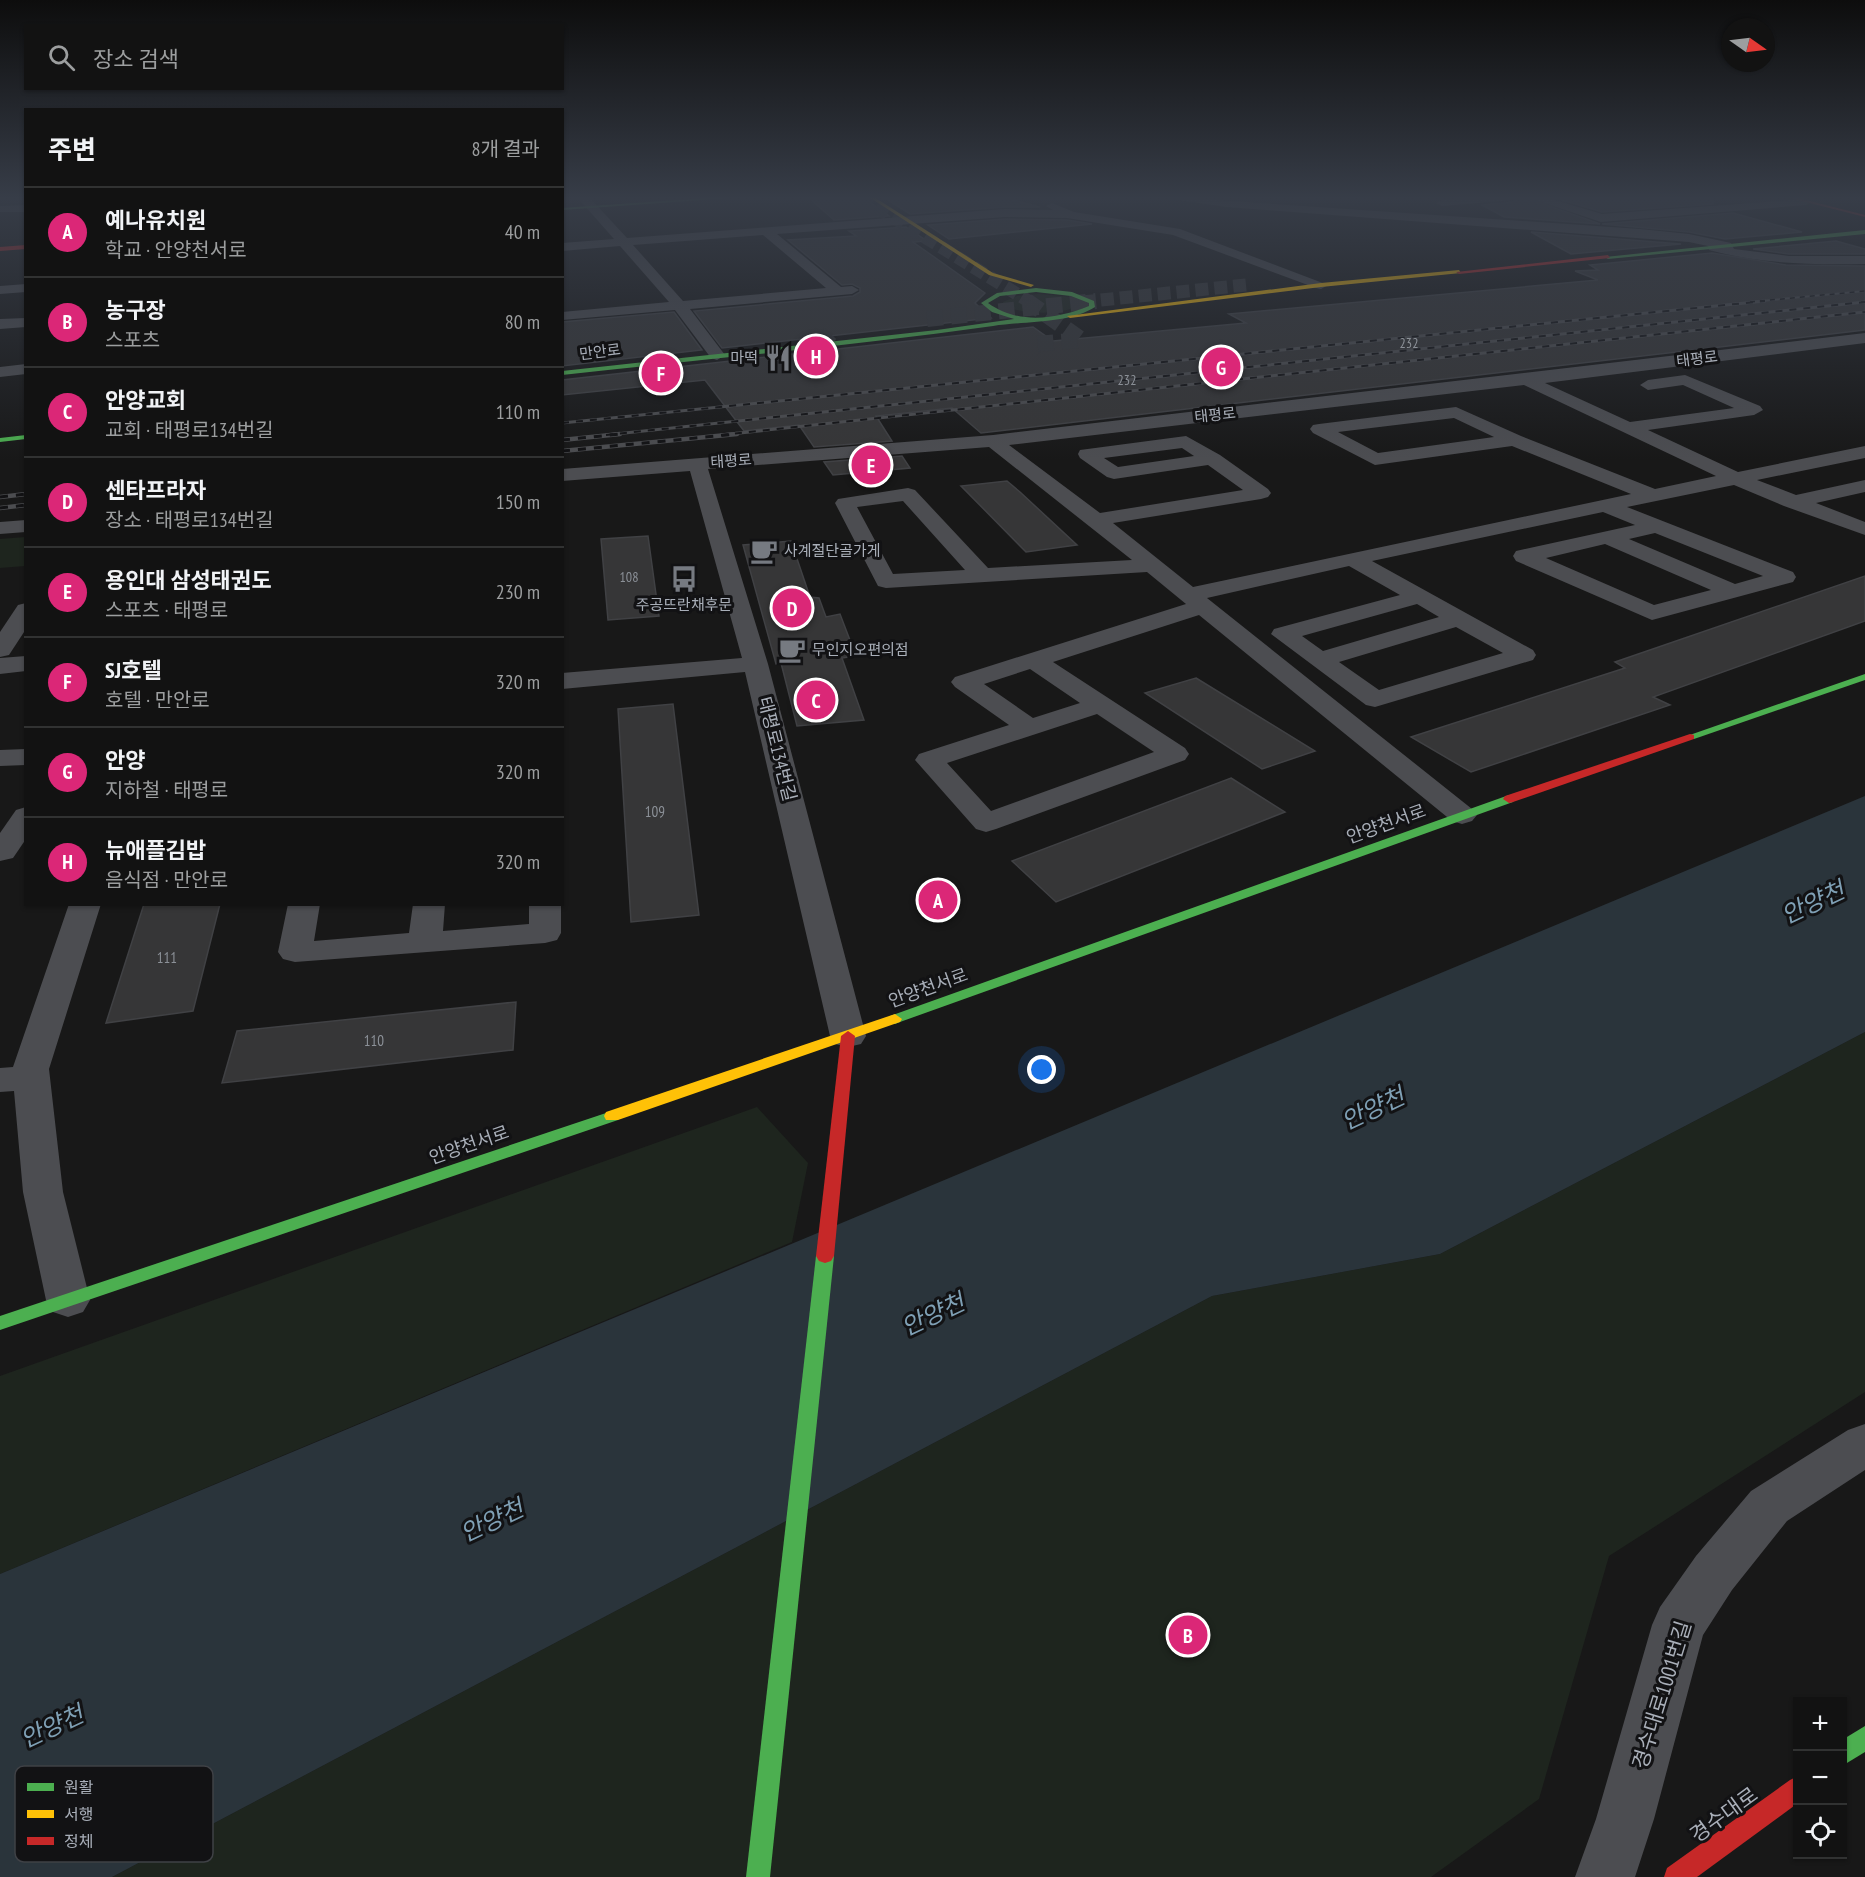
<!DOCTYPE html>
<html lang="ko">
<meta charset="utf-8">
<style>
:root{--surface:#121212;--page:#1f2020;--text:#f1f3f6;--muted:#9c9e9f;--line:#313232;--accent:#db2777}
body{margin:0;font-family:"PT Sans Narrow","Noto Sans KR",sans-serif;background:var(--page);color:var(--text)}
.controls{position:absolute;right:18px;bottom:18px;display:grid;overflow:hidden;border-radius:0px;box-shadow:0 2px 4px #0004}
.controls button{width:54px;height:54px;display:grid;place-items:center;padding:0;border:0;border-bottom:2px solid var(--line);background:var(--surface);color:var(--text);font:30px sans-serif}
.compass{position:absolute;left:1721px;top:18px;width:54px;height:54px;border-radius:50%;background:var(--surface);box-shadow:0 2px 4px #0004;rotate:104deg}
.you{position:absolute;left:1042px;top:1070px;width:21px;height:21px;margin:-15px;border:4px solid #fff;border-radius:50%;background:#1a73e8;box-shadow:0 0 0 9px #1a73e833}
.badge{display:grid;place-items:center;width:39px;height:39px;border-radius:50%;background:var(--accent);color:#fff;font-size:20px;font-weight:700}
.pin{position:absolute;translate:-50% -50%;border:3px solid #fff;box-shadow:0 2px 6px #0006}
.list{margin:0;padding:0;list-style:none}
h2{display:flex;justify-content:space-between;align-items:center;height:78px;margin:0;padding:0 24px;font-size:26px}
h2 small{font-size:20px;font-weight:400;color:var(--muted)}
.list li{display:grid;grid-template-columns:39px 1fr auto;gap:18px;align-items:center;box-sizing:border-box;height:90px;padding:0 24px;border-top:2px solid var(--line)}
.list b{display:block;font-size:22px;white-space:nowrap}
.list p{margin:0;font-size:20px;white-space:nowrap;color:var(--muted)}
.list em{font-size:20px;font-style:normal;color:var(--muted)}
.icon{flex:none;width:33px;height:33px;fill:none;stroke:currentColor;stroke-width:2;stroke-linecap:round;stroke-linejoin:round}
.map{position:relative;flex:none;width:1865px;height:1877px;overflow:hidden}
.search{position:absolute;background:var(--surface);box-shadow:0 2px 4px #0004;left:24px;top:24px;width:540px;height:66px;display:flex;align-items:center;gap:15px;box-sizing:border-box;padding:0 21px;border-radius:0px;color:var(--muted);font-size:22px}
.panel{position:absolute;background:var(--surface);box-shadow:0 2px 4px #0004;left:24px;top:108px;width:540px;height:798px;border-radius:0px}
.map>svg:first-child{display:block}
.green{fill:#1e251e}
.water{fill:#2a343b}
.building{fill:#363637;stroke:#404144;stroke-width:1.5}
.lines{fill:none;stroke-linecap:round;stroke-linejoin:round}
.street-tunnel-far1{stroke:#353638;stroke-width:13;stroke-dasharray:13 6;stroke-linecap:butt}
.street-tunnel{stroke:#353638;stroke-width:16;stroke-dasharray:16 8;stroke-linecap:butt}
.street{fill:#4c4d51;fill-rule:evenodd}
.fast{fill:#4caf50;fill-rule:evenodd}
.slow{fill:#ffc107;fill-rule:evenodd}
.jam{fill:#c62828;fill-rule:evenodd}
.rail-far2-casing{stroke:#4c4d50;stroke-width:2}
.rail-far1-casing{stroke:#4c4d50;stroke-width:3}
.rail-casing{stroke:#4c4d50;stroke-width:4.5}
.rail-far2{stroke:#121214;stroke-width:1.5;stroke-dasharray:5;stroke-linecap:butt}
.rail-far1{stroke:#121214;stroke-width:2;stroke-dasharray:7;stroke-linecap:butt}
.rail{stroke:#121214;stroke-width:3;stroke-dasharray:8;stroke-linecap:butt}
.labels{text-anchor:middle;stroke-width:6;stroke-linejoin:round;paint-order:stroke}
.far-number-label{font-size:14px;fill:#8c9198}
.far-street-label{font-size:15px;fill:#a9afb9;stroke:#121214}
.far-poi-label{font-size:15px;fill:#a9afb9;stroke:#121214;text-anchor:start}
.number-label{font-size:15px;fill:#8c9198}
.street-label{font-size:18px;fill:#a9afb9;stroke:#121214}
.near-street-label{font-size:21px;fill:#a9afb9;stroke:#121214}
.near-water-label{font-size:24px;font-style:italic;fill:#7fa0b5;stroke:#121214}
.key{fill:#121214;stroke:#3f4146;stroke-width:1.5}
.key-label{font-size:16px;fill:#a9afb9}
</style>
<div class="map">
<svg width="1865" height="1877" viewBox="0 0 1865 1877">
<rect width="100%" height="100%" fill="#181818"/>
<g class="green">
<path d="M1039 294 1071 297 1081 304C1063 316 1022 315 1003 305V302L1017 296Z"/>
<path d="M25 537V566L0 568V539Z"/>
<path d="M1865 1032V1392L1609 1556 1539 1799 1431 1877H112L1212 1296 1440 1254Z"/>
<path d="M757 1107 808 1163 792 1242 0 1574V1376Z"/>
</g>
<path class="water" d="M1865 796V1032L1440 1254 1212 1296 112 1877H0V1574Z"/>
<g class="building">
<path d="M808 197H863L889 216 834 220Z"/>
<path d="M883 197H1001L1040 207H1005L910 214Z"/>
<path d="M1521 197H1524L1600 224 1504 217 1482 205 1513 202Z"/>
<path d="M1552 197H1713V204L1602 212Z"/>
<path d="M1733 213 1802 232 1725 239 1689 232 1602 224Z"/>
<path d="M1005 219 1067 220 1092 224 949 239 928 225Z"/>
<path d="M906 227 927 241 913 242 985 293 975 303 991 318 722 348 694 311 853 296 860 292V288L852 284 842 285 788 240 856 236 849 231Z"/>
<path d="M1531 232 1681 244 1571 254Z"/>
<path d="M1836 241 1865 249V254H1789L1753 249Z"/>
<path d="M1712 253 1786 265 1865 266V330L981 433 952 408 876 416 892 441 814 447 799 425 744 431 705 380 562 395V380L1033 327 1053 341 1246 323 1229 314 1598 280 1575 271 1598 270 1590 265Z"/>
<path d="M674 312 702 350 562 366V322Z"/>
<path d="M902 456 910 468 833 475 824 462Z"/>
<path d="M1007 481 1020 492 1077 545 1026 552 961 486Z"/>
<path d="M648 536 659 616 608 620 601 539Z"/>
<path d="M791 541 810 597 819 598 826 617 840 614 856 656 842 658 864 720 797 726 781 663 776 664 743 545Z"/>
<path d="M1865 576V621L1653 697 1670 705 1471 772 1411 737 1625 668 1615 662Z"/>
<path d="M1196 678 1315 751 1262 769 1145 693Z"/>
<path d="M673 704 699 915 631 922 618 709Z"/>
<path d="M1231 778 1285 812 1056 902 1012 861Z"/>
<path d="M144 904H220L193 1011 106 1023Z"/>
<path d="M516 1002 513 1050 222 1083 237 1031Z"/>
</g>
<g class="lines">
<g class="street-tunnel-far1">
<path d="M860 197 1030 302"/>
<path d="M1082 302 1246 285"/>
</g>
<g class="street-tunnel">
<path d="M1027 301 1082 340 1037 344 1043 349"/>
<path d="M927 319 1096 301"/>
<path d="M819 334 833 347"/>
</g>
<g class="street">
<path d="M577 197H589L627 238 1005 209 1053 210 1046 206 1052 203 1074 212 1180 229 1328 285 1321 289 1316 288 1173 235 1067 218 1005 217 777 234 841 287 852 286 859 290 852 294 690 309 725 355 717 360 711 358 675 310 562 320V312L669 302 620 246 562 251V243L614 239ZM763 235 826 288 683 301 633 245Z"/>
<path d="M1172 197 1640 229 1689 234 1731 243 1734 249 1789 256H1865V264C1812 265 1761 264 1709 250L1708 246 1689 242 1227 207 1178 200Z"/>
<path d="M1471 197H1519L1513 200 1442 206 1436 203 1442 200Z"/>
<path d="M1526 197H1544L1602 214 1806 199 1812 202 1806 205 1601 222Z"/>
<path d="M26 205V212H0V206Z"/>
<path d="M26 284V292L0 294V286Z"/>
<path d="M26 318V327L0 329V319Z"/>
<path d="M1865 333V343L1545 383 1630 422 1734 408 1683 385 1648 390 1640 385 1648 380 1685 375 1760 406 1763 410 1754 415 1648 430 1738 472 1865 446V458L1757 480 1796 495 1865 480V492L1816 503 1865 522V535L1784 506 1734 485 1627 507 1793 572 1796 577 1793 582 1652 620 1516 561 1513 556 1516 551 1635 525 1603 512 1372 561 1533 650 1536 655 1533 660 1375 707 1366 705 1271 634 1274 629 1400 595 1349 566 1207 598 1472 809 1477 815 1472 821 1462 824 1452 821 1199 615 1053 662 1185 748 1189 754 1185 760 996 829 986 832 976 829 915 760 919 754 1009 725 955 687 951 682 955 677 1186 604 1147 572 886 588 878 586 835 503 838 499 908 488 915 490 988 568 1132 560 989 447 708 469 768 664 866 1036 861 1044 848 1047 835 1044 830 1036 745 672 562 689V673L742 658 690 471 562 481V469L993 435ZM1524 385 1716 476 1655 489 1521 436 1456 407 1319 424 1313 425 1310 429 1313 433 1375 465 1512 446 1631 494 1193 587 1113 523 1261 499 1268 497 1271 493 1268 489 1220 455 1186 436 1080 450 1078 454 1080 458 1107 477 1114 479 1208 465 1243 490 1100 513 1009 445ZM1454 418 1494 437 1378 453 1338 432ZM1182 448 1194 456 1118 467 1104 458ZM903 501 965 570 893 574 857 507ZM1655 533 1763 576 1735 584 1629 539ZM1605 544 1711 590 1654 605 1546 558ZM1417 604 1439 617 1323 651 1302 636ZM1456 627 1503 653 1379 690 1339 662ZM1030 669 1080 703 1033 718 984 684ZM1097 714 1154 752 991 811 947 763Z"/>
<path d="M26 364V374L0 377V367Z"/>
<path d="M26 520V532L0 534V522Z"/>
<path d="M26 603V629L9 655 0 657V632L18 605Z"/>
<path d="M26 656V671L0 674V658Z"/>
<path d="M26 749V765L0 766V750Z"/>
<path d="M26 807V839L13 858 0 861V833L16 810Z"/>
<path d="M69 904H101L49 1069 63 1192 90 1300 83 1312 68 1317 53 1312 46 1300 23 1192 14 1091 0 1092V1068L13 1067Z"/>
<path d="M288 904H320L314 941 409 933 413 904H445L443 931 529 924V904H561V933L557 940 545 943 295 962 283 959 278 952Z"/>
<path d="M1865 1424V1470L1787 1521 1732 1590 1703 1635 1654 1819 1635 1877H1575L1596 1819 1652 1625 1660 1607 1696 1556 1751 1491 1848 1430Z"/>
</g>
<g class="fast">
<path d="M721 197H745L562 210V208Z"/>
<path d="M1865 230V234L1608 259 1605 257Z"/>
<path d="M1036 288 1072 292 1094 301 1095 307C1069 324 1023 321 993 326 850 346 706 359 562 375V371L937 330 1014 319 992 312 981 303 997 293ZM1036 292 1071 296 1089 303V306C1057 319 1018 325 988 303L1000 296Z"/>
<path d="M26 435V439L0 442V438Z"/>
<path d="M1865 674V680L1694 739H1686L1684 737Z"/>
<path d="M1509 795 1513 796 1515 799 1513 802 900 1022 895 1024 888 1019 890 1016Z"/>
<path d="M612 1111 618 1112 620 1116 618 1120 0 1330V1316Z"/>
<path d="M825 1249 831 1251 834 1256 770 1877H746L816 1256 819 1251Z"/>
<path d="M1865 1726V1752L1842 1766V1740Z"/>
</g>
<g class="slow">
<path d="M869 197H874L993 273 1034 285 1031 287 989 275Z"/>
<path d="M1459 270 1461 273 1321 287 1070 318 1067 316 1321 283Z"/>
<path d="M895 1014 902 1019 900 1022 618 1120H606L604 1116 606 1112Z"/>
</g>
<g class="jam">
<path d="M1786 197H1794L1865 215V217Z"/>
<path d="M26 245V249L0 251V247Z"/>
<path d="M1608 255 1610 258 1459 274 1456 272Z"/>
<path d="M1690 734 1694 735V739L1513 802 1509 803 1503 799 1505 796Z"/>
<path d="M848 1031 855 1036 834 1256 831 1261 825 1263 819 1261 816 1256 841 1036Z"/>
<path d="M1798 1776V1803L1697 1877H1664L1667 1868 1790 1780Z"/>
</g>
<defs>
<g id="rail-far2">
<path d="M1750 302 1865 291"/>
<path d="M1861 302H1865"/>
</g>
<g id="rail-far1">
<path d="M562 423 1765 301"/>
<path d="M606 435 1865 302"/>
<path d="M721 435 1865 312"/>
</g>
<g id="rail">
<path d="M562 440 620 434"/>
<path d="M562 451 737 434"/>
<path d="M0 497 26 494"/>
<path d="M0 508 26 505"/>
</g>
</defs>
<use href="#rail-far2" class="rail-far2-casing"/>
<use href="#rail-far1" class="rail-far1-casing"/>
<use href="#rail" class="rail-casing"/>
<use href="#rail-far2" class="rail-far2"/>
<use href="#rail-far1" class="rail-far1"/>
<use href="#rail" class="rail"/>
</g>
<linearGradient id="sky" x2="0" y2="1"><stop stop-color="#0d0d0d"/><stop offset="0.43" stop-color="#373d48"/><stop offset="1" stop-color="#373d48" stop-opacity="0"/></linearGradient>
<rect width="1865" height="460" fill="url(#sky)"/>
<defs>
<symbol id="restaurant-bare" viewBox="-9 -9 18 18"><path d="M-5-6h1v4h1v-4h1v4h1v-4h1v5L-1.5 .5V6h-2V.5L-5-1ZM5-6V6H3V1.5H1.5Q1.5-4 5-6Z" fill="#767a81" stroke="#121214" stroke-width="2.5" paint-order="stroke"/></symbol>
<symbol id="cafe-bare" viewBox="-9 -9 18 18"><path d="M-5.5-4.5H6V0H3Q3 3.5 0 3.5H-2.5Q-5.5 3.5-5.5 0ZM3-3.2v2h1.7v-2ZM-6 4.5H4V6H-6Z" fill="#767a81" stroke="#121214" stroke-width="2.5" paint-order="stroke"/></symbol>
<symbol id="bus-bare" viewBox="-9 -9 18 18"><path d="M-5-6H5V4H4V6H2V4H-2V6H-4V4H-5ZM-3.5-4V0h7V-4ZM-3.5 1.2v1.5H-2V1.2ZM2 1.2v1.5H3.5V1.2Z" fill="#767a81" stroke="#121214" stroke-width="2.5" paint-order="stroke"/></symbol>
</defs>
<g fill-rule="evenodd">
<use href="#restaurant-bare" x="759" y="339" width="38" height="38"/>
<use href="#cafe-bare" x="745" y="532" width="38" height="38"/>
<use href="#bus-bare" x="665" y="560" width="38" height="38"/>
<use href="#cafe-bare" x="773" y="631" width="38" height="38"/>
</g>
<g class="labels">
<g class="far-number-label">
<text x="1409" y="348">232</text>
<text x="1127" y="385">232</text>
<text x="629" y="582">108</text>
</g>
<g class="far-street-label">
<text transform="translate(600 352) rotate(-7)" y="5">만안로</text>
<text transform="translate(1697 359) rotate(-7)" y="5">태평로</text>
<text transform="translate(1215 415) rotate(-6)" y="5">태평로</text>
<text transform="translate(731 461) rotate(-4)" y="5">태평로</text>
</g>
<g class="far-poi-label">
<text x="758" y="363" text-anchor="end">마떡</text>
<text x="784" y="556">사계절단골가게</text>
<text x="684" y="610" text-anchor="middle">주공뜨란채후문</text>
<text x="812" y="655">무인지오편의점</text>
</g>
<g class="number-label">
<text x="655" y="817">109</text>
<text x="167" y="963">111</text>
<text x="374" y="1046">110</text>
</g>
<g class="street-label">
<text transform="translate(777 749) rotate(76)" y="6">태평로134번길</text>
<text transform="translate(1386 824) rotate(-20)" y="6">안양천서로</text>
<text transform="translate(928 988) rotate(-20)" y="6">안양천서로</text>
<text transform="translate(469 1145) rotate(-19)" y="6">안양천서로</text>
</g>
<g class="near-street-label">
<text transform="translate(1662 1695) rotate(-73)" y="7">경수대로1001번길</text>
<text transform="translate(1724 1815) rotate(-36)" y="7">경수대로</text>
</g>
<g class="near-water-label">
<text transform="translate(1813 903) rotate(-25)" y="8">안양천</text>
<text transform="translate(1373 1109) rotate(-25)" y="8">안양천</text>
<text transform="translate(933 1315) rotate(-25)" y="8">안양천</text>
<text transform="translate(492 1521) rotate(-25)" y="8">안양천</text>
<text transform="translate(52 1727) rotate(-25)" y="8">안양천</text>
</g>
</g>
<rect x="15" y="1766" width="198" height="96" rx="9" class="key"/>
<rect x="27" y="1783" width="27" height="8" fill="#4caf50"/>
<rect x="27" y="1810" width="27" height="8" fill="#ffc107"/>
<rect x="27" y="1837" width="27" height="8" fill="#c62828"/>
<g class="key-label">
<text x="64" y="1793">원활</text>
<text x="64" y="1820">서행</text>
<text x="64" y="1847">정체</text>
</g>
</svg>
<div class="controls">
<button>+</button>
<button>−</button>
<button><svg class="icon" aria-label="locate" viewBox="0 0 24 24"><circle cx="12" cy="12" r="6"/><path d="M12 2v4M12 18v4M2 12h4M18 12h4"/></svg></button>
</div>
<svg class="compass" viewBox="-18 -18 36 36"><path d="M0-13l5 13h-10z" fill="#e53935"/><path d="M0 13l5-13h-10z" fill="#9c9e9f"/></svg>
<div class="you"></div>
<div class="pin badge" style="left:938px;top:900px">A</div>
<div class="pin badge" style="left:1188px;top:1635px">B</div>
<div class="pin badge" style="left:816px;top:700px">C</div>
<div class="pin badge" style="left:792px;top:608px">D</div>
<div class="pin badge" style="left:871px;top:465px">E</div>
<div class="pin badge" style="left:661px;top:373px">F</div>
<div class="pin badge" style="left:1221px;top:367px">G</div>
<div class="pin badge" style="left:816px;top:356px">H</div>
<div class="search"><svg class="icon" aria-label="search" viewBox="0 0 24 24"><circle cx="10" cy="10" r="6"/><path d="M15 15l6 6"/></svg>장소 검색</div>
<section class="panel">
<h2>주변<small>8개 결과</small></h2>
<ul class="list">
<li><span class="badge">A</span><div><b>예나유치원</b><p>학교 · 안양천서로</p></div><em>40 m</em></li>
<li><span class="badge">B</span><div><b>농구장</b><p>스포츠</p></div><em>80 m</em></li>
<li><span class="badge">C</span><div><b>안양교회</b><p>교회 · 태평로134번길</p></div><em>110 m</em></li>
<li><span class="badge">D</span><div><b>센타프라자</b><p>장소 · 태평로134번길</p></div><em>150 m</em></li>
<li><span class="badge">E</span><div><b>용인대 삼성태권도</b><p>스포츠 · 태평로</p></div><em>230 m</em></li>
<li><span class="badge">F</span><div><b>SJ호텔</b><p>호텔 · 만안로</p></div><em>320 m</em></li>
<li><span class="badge">G</span><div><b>안양</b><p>지하철 · 태평로</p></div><em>320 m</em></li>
<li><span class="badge">H</span><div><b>뉴애플김밥</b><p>음식점 · 만안로</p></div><em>320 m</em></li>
</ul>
</section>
</div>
